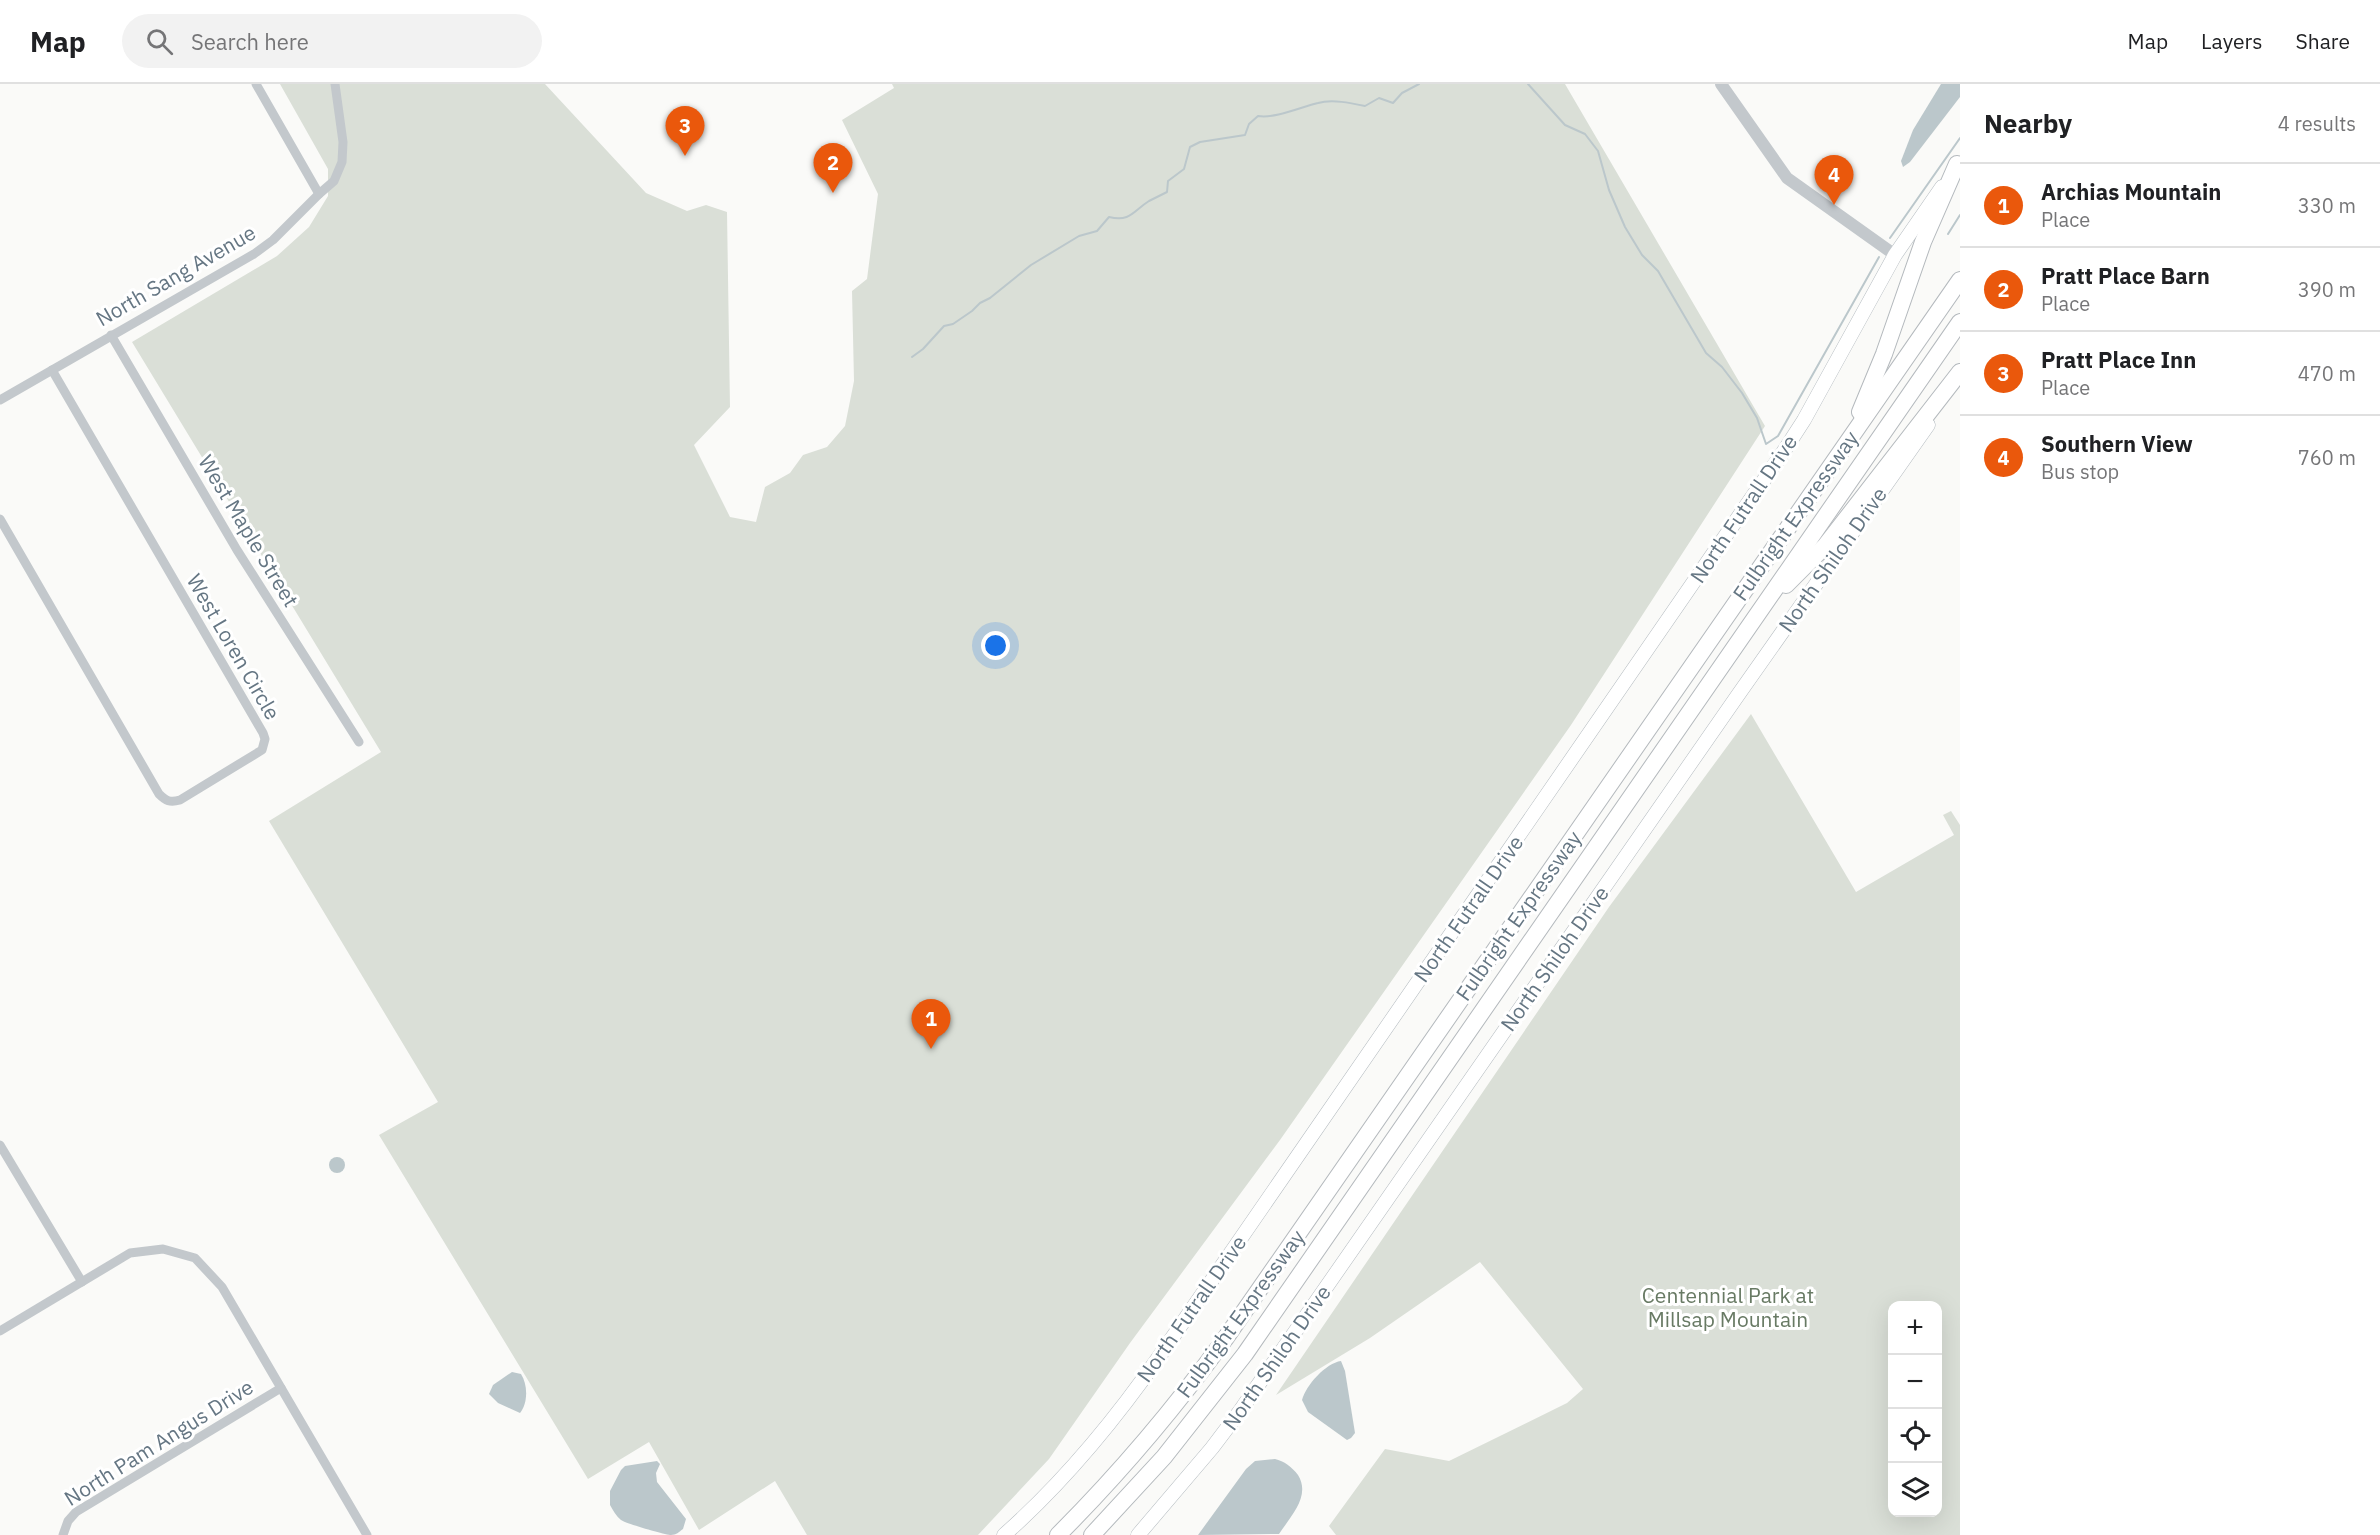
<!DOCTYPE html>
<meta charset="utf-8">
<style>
:root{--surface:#fff;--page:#f2f2f2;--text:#202124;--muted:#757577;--line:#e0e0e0;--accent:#ea580c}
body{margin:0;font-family:"IBM Plex Sans",sans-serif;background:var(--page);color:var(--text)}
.controls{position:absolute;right:18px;bottom:18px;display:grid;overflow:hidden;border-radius:12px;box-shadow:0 6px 24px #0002}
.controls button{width:54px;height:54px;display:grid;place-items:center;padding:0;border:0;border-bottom:2px solid var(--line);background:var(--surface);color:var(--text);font:30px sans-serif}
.you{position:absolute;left:996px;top:562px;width:21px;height:21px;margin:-15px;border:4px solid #fff;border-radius:50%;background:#1a73e8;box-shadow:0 0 0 9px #1a73e833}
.badge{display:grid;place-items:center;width:39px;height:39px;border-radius:50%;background:var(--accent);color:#fff;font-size:20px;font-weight:700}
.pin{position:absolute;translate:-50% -50px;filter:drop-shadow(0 2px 3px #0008)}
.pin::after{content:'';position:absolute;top:32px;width:21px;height:18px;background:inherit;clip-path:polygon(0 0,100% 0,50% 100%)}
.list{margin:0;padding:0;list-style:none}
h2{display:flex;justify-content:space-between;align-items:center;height:78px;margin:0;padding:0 24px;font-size:26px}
h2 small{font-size:20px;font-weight:400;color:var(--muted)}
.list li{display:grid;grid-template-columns:39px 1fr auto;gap:18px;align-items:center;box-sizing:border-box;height:84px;padding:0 24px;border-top:2px solid var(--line)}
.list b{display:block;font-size:22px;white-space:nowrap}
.list p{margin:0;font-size:20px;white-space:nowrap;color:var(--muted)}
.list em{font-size:20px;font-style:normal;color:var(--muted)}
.icon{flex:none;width:33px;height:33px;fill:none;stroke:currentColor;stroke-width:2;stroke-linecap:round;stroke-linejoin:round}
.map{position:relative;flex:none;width:1960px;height:1451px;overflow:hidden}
header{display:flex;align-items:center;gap:36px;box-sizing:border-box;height:84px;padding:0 30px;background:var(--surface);border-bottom:2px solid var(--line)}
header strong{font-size:28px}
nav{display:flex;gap:33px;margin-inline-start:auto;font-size:21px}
.search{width:420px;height:54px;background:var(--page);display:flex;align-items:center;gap:15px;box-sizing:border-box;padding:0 21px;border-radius:33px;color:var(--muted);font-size:22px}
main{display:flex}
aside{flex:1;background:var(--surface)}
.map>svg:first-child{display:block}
.green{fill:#dadfd7;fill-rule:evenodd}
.water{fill:#bbc7cb}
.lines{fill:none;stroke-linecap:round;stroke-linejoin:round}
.stream{stroke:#bbc7cb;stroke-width:2}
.secondary-casing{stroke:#b3babf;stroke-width:15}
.motorway-casing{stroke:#b4b9bd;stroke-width:18}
.minor{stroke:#c3c8cc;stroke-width:9}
.tertiary{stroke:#c3c8cc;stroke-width:12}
.secondary{stroke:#fff;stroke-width:14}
.motorway{stroke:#fff;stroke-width:16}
.labels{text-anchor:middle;stroke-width:6;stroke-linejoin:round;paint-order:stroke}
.street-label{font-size:21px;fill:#657683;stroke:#fff}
.park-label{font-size:21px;fill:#687a64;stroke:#fff}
</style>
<header>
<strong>Map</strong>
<div class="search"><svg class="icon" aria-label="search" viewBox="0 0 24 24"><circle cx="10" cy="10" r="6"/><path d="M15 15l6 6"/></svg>Search here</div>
<nav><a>Map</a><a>Layers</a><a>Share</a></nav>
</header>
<main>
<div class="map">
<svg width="1960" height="1451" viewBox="0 0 1960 1451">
<rect width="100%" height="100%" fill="#fafaf8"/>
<g class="green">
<path d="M280 0H545L646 109 687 127 706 121 727 128 730 323 694 361 730 433 756 438 765 403 790 389 803 371 827 363 845 342 854 297 852 207 867 195 878 110 842 36 894 4 892 0H1565L1765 342 1571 641 1280 1056 1130 1259 1049 1375 978 1451H807L775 1397 699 1446 649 1358 588 1395 379 1051 438 1018 269 737 381 668 132 258 277 172 309 143 328 112V85Z"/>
<path d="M1751 630 1856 808 1954 751 1943 731 1951 727 1960 741V1451H1336L1329 1442 1385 1365 1449 1377 1567 1319 1583 1305 1480 1178 1370 1254 1276 1311 1609 823ZM1892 1222H1938V1428H1892Z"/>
</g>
<g class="water">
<path d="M1941 0H1960V13L1910 78 1903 83 1901 77 1913 46Z"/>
<circle cx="337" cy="1081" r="8"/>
<path d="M1341 1277 1345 1287 1355 1349 1351 1354 1347 1356 1308 1328 1302 1316C1306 1301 1326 1279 1341 1277Z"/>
<path d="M512 1288 521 1290C528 1301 528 1319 520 1329L498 1319 489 1310 493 1301Z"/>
<path d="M1275 1375C1284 1377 1292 1383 1298 1391 1311 1412 1291 1432 1279 1450L1198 1451 1246 1385 1255 1377Z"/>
<path d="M657 1377 660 1380 656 1389 657 1398 686 1435 683 1445C679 1448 676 1451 671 1451 666 1451 627 1440 621 1436 616 1432 613 1426 610 1421V1407L621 1386 625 1382Z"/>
</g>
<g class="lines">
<g class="stream">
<path d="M1528 0 1565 41 1585 50 1598 67 1609 106 1625 143 1642 171 1658 187 1706 269 1722 283 1742 309 1757 334 1766 360 1778 352 1879 173"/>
<path d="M1948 150 1960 131"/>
<path d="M1890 154 1960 54"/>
<path d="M912 273 923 265 944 242 953 240 972 227 980 219 990 214 1031 181 1079 152 1097 147 1109 133C1131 138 1133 127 1149 117 1155 114 1161 111 1167 108L1168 97 1184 85 1190 63 1200 58 1245 51 1249 40 1258 32C1275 35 1301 23 1318 19 1332 15 1351 19 1365 22L1379 14 1393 19 1402 9 1419 0"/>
</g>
<defs>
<g id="secondary">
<path d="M1004 1451C1064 1398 1115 1336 1161 1270L1784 367 1804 336 1895 171 1942 103"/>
<path d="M1138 1451 1212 1364 1240 1327 1738 611 1928 341"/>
</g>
<g id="motorway">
<path d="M1860 328 1884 270 1923 158 1957 80"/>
<path d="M1786 501 1825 462 1960 288"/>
<path d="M1058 1451C1119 1390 1174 1325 1225 1255L1960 196"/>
<path d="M1092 1451 1164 1373 1245 1270 1960 238"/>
</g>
</defs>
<use href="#secondary" class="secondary-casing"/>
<use href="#motorway" class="motorway-casing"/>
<g class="minor">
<path d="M256 0 319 110"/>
<path d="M111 251 237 466 359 658"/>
<path d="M0 316 254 170 273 156 319 110 334 97 342 78 343 58 335 0"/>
<path d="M0 435 159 710C166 717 170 719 180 716L262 666 265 655 263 649 52 286"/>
<path d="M0 1061 82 1198"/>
<path d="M0 1247 130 1169 163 1165 195 1174 222 1203 367 1451"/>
<path d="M63 1451 68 1437 76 1428 281 1304"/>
</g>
<path class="tertiary" d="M1721 0 1787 94 1895 171"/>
<use href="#secondary" class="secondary"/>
<use href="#motorway" class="motorway"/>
</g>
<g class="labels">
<g class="street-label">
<text transform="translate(176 192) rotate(-30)" y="7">North Sang Avenue</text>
<text transform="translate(1744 425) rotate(-56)" y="7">North Futrall Drive</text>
<text transform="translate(1796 432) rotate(-55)" y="7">Fulbright Expressway</text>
<text transform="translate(248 447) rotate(59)" y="7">West Maple Street</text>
<text transform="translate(1833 476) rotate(-55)" y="7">North Shiloh Drive</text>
<text transform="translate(233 563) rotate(60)" y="7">West Loren Circle</text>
<text transform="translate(1469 825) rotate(-55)" y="7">North Futrall Drive</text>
<text transform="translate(1519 832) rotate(-55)" y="7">Fulbright Expressway</text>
<text transform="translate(1555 875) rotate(-55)" y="7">North Shiloh Drive</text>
<text transform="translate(1192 1225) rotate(-55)" y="7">North Futrall Drive</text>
<text transform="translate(1241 1230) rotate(-54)" y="7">Fulbright Expressway</text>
<text transform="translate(1277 1274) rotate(-55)" y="7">North Shiloh Drive</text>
<text transform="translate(159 1359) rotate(-32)" y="7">North Pam Angus Drive</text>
</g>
<g class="park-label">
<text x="1728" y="1219">Centennial Park at<tspan x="1728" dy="24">Millsap Mountain</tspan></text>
</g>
</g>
</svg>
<div class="controls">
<button>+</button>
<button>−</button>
<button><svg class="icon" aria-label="locate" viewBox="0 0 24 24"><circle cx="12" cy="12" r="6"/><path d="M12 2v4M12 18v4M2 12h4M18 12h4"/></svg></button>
<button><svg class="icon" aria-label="layers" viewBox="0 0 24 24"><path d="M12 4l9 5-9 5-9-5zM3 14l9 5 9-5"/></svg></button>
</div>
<div class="you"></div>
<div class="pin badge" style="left:931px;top:965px">1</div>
<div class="pin badge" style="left:833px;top:109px">2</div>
<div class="pin badge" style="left:685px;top:72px">3</div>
<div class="pin badge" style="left:1834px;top:121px">4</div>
</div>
<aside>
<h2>Nearby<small>4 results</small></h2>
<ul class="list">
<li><span class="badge">1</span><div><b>Archias Mountain</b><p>Place</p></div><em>330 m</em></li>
<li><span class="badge">2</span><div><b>Pratt Place Barn</b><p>Place</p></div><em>390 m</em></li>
<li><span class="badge">3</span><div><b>Pratt Place Inn</b><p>Place</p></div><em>470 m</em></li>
<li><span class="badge">4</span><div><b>Southern View</b><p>Bus stop</p></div><em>760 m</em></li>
</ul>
</aside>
</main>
